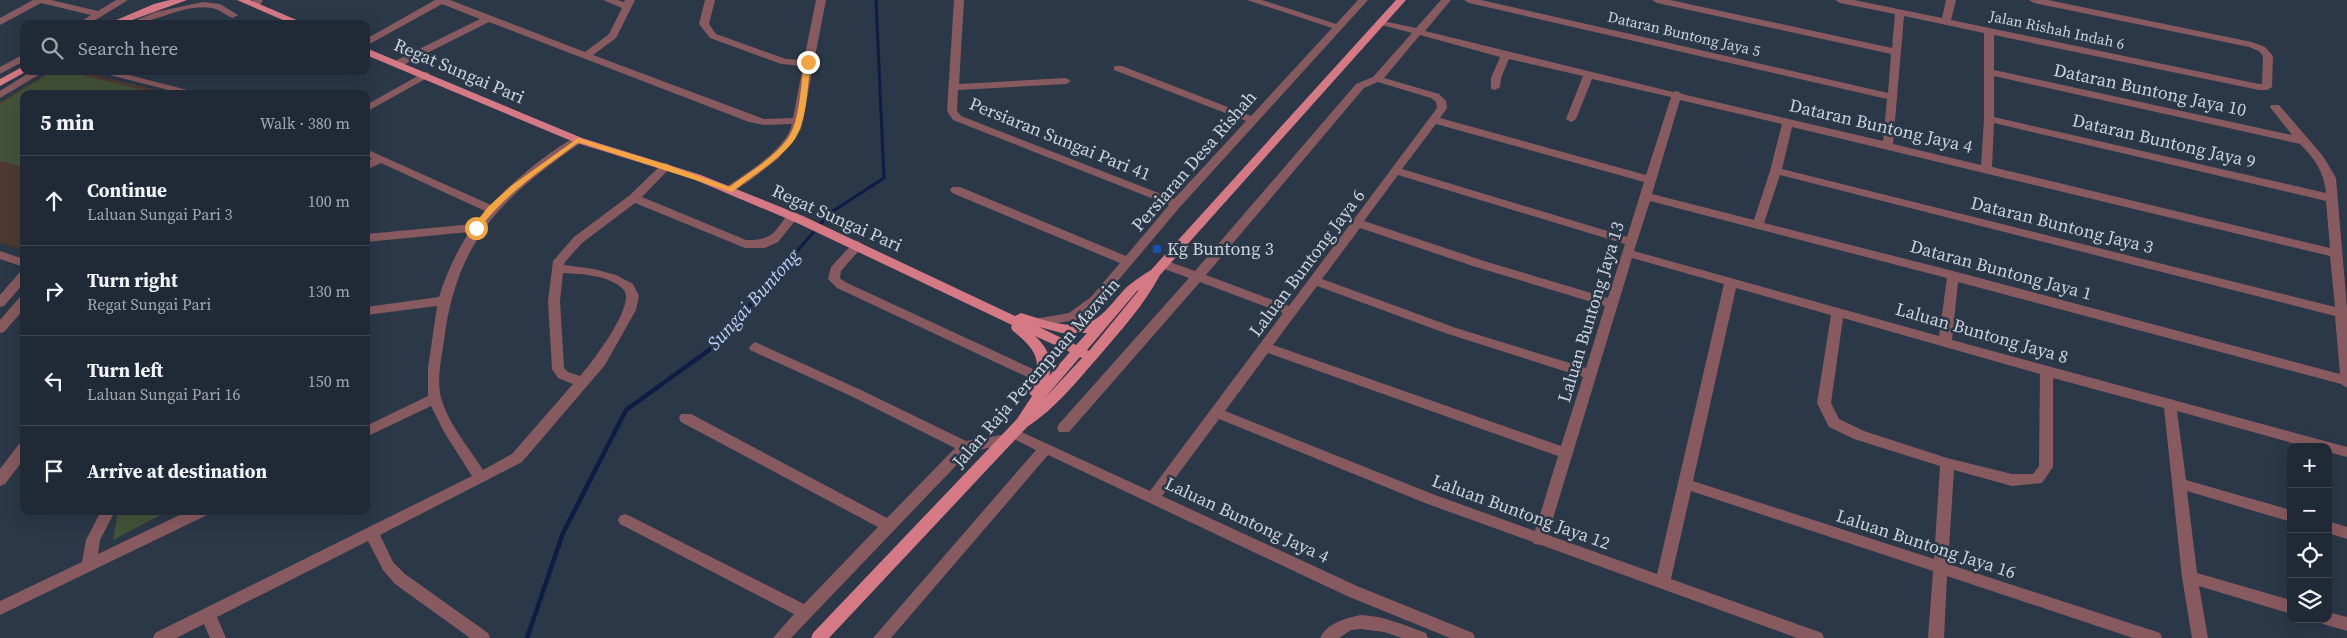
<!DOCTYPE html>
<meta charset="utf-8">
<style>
:root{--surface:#202a36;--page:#28323e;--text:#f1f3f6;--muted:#a2a7ad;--line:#3d4651}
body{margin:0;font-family:"Source Serif 4",serif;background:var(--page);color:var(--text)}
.controls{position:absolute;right:15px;bottom:15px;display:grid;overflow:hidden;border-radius:10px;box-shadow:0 5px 20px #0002}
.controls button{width:45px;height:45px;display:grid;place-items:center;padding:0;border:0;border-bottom:1px solid var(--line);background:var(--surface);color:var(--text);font:25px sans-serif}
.stop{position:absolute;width:15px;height:15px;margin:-11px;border:4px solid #f2a540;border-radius:50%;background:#fff}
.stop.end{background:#f2a540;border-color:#fff;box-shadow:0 1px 5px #0008}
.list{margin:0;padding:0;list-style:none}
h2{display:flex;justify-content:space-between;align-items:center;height:65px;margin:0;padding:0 20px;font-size:21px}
h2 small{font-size:16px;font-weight:400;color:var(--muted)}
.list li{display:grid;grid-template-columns:32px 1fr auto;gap:15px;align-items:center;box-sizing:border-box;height:90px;padding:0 20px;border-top:1px solid var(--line)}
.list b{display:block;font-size:19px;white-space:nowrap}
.list p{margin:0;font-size:16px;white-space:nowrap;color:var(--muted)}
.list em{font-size:16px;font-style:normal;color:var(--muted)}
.icon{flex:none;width:28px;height:28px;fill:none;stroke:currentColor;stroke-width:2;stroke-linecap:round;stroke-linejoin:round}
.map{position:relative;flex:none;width:2347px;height:638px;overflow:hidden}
.search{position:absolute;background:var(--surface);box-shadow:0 5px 20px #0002;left:20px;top:20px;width:350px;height:55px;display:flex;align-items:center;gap:12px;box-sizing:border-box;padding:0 18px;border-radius:10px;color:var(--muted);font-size:19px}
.panel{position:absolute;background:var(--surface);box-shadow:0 5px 20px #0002;left:20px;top:90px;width:350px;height:425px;border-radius:10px}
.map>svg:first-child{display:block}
.education{fill:#4c3a31}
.green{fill:#435338}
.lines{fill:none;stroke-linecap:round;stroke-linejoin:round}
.stream-far1{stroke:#0c1e44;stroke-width:3}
.stream{stroke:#0c1e44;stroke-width:4.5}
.minor{fill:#875a5f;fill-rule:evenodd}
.major{fill:#d57985;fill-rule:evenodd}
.route{fill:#f2a540}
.transit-dot{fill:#1a4fb4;stroke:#2b3848;stroke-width:2}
.labels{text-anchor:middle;stroke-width:5;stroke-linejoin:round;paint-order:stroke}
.far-street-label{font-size:15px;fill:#cad2dc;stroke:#2b3848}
.street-label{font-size:18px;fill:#cad2dc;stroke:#2b3848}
.poi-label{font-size:18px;fill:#cad2dc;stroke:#2b3848;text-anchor:start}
.water-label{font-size:19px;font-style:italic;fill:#b9d0f9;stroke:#2b3848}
</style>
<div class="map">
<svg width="2347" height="638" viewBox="0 0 2347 638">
<rect width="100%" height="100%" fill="#2b3848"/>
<path class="education" d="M51 71H80L173 94H24V250L0 243V102Z"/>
<g class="green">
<path d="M53 71H66L158 94H24V167L0 161V104Z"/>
<path d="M118 511H168L113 540Z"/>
</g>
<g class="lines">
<path class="stream-far1" d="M773 279 830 213 884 178 876 0"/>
<path class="stream" d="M527 638 563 533 626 410 716 345 774 278"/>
<g class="minor">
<path d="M33 0H51L98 11 116 0H128L89 24H77L91 15 41 3 0 25V18Z"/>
<path d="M253 0H263L259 7 256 8 251 5Z"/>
<path d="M435 0H450L585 52 609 34 622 8 603 0H617L624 2 625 0H635L616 38 593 55 764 119 793 118 803 66 781 64 710 38 699 24 705 0H715L709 24 716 34 786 59 804 60 816 0H826L801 129 779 158 752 179 730 194 726 193 724 190 726 187C746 173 787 149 792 124L764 125 749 122 489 22 401 66H393V62L480 19 442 4 366 46V39Z"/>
<path d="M954 0H964L959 84 1066 78 1071 81 1066 84 958 90 957 111 961 116 1174 199 1246 121 1114 70V66H1122L1251 116 1332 28 1247 0H1262L1336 24 1358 0H1368L1180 207 1099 303 1076 320 1038 326 1034 325 1032 322 1034 319 1069 313 1091 297 1120 263 952 193 950 190 952 187H960L1126 256 1169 205 953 120 947 111Z"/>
<path d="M1441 0H1451L1425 31 1673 92 1677 91 1682 94 1883 141 1887 99 1469 3 1464 0H1481L1888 93 1891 54 1657 3 1652 0H1670L1892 48 1895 14 1840 3 1835 0H1854L1942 18 1946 0H1956L1951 20 2259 84H2262L2263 56 2259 51 2249 47 2034 3 2029 0H2048L2252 42 2265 47 2273 56 2272 87 2267 90H2259L1994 35V70L2292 135 2270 107 2271 105H2279L2323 156 2336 178 2347 308V388L2341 384 1958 282 1952 340 2347 447V457L2328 452V447H2307L2177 411 2186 480 2291 510V522L2187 491 2197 573 2291 600V614L2199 586 2208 638H2192L2182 577 2164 408 2053 378V467L2042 483 2012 486 1954 470 1948 564 2154 631 2160 633 2162 638H2133L1947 576 1944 638H1928L1933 571 1691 491 1671 579 1822 633 1824 638H1797L1541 545 1534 544 1533 542 1425 503 1219 419 1162 496 1357 586 1473 633 1475 638H1450L1347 596 1048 455 891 638H873L1036 450 1014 439 1012 443 1007 444 969 452 791 638H773L794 614 620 524 618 520 620 516 625 514 630 516 804 604 878 527 681 422 679 418 681 414H691L887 518 955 448 851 396 750 350 749 347 755 342 861 390 966 441 1007 434 1008 429 1013 428 1150 491 1283 313 1200 282 1069 432H1059L1057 428 1059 424 1189 278 1159 267 1157 264 1159 261H1167L1195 271 1356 84 1373 77 1412 33 1378 24V20L1416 28ZM1904 16 1984 33V119L1981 165 1893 144ZM1420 35 1500 57 1491 78V89L1495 90 1500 87 1501 78 1509 59 1583 76 1566 119 1571 122 1576 119 1592 79 1671 97 1646 175 1440 118 1447 108 1446 101 1439 94 1384 78ZM1994 76 2300 144C2315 159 2324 172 2326 193L1994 117ZM1378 82 1431 98 1436 102 1437 108 1289 306 1206 275 1364 88ZM1680 100 1782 124 1770 171 1754 220 1652 194ZM1994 123 2326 201 2330 248 1992 167ZM1436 124 1644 182 1627 237 1402 169ZM1792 127 2330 256 2335 307 1782 169ZM1398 175 1625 244 1608 298 1484 261 1364 221ZM1780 175 2335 316 2340 374 1953 271 1764 223ZM1650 201 1947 278 1939 336 1634 251ZM1360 228 1476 267 1605 306 1586 368 1456 328 1322 279ZM1632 258 1724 284 1657 574 1548 535ZM1317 286 1448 334 1583 377 1561 446 1273 345ZM1736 288 1831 315 1817 403 1829 427 1854 439 1940 466 1934 559 1693 481ZM1843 318 2040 374 2039 466 2033 474H2012L1947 458 1864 431 1839 419 1831 403ZM1268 353 1558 456 1535 531 1435 495 1225 411Z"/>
<path d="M203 2 220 4 238 15 233 18C226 16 219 9 212 8 183 3 155 24 127 24L156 12Z"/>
<path d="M24 54V61L0 74V67Z"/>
<path d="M32 71H45L0 98V91Z"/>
<path d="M94 71H113L203 94H184Z"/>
<path d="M425 72 429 73V77L366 112V105Z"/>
<path d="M578 137 582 138 583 140 582 142C502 197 456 241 444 341 441 360 436 383 442 401 450 426 469 448 483 470L512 454 573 384 558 378 552 369 548 301 553 261 574 237 630 195 662 164 666 163 672 166 642 197 746 240C774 240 773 233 789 213H797L799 216 778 242 765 248H745L635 203 582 243 565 262 564 265 594 269 616 275 633 284 639 296 636 310 605 365 522 462 380 535 393 562 405 574 488 633 490 638H470L395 584 383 570 368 541 217 617 226 638H210L204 624 176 638H153L155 633 472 476 444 432 431 406 366 437V426L428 396V368L437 306 366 315V307L439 297C446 274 456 253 469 232L366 242V234L474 224 485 211 381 163 366 170V162L372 159 366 156V149L491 205C504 189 559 142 578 137ZM563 273C582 274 609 275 623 289 638 303 591 364 580 376L568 372 564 368 560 301Z"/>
<path d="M858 241 864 245 841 271 840 278 845 282 1048 376 1050 379 1048 382H1038L837 288 828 279 831 267 854 242Z"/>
<path d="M0 251 24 259V267L0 259Z"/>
<path d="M24 271V283L4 306 0 307V295L20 272Z"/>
<path d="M24 296V309L4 332 0 333V320L20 297Z"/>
<path d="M24 443V459L5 484 0 486V469L19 444Z"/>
<path d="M101 511H115L100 540 98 554 188 511H209L207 515 0 615V601L82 562 86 540Z"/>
<path d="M2328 521 2347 527V539L2328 533Z"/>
<path d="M2328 612 2347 617V631L2323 624 2320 619H2328Z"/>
<path d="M1361 615C1384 616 1404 625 1426 633L1428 638H1402L1384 632 1361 629 1351 630 1339 638H1320C1327 623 1346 618 1361 615Z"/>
</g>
<g class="major">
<path d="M170 0H187L121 24H107L154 4Z"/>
<path d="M237 0H250L306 24H292Z"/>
<path d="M1396 0H1406L1160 275C1144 305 1122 329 1100 355 1077 381 1056 408 1027 427L829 638H811L813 633 1017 419 1032 396 1028 392C1044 362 1038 351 1013 331L1011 328 1012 325 795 222 693 179 574 142 366 55V48L582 138 701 175 803 216 1015 316 1021 313C1038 318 1056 325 1074 325 1101 325 1111 302 1128 286 1135 280 1143 275 1151 270ZM1139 290 1089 351 1087 350 1137 291ZM1039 327 1062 333H1087L1076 345ZM1035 336 1070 352 1049 376C1054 361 1047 347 1035 336ZM1080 357 1082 358 1043 400Z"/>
<path d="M24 66V71H27L0 86V79Z"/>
</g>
</g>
<path class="route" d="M808 61 811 62C807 86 808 118 795 139 783 157 750 178 732 192L579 142C543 169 506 193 479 229L472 228 488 207 511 186 578 138 668 165 729 187C748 173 774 158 788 138 800 121 801 83 804 62Z"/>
<rect class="transit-dot" x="1152" y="244" width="10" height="10" rx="2.5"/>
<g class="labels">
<g class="far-street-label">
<text transform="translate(2057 30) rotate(12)" y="5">Jalan Rishah Indah 6</text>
<text transform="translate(1684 34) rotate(13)" y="5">Dataran Buntong Jaya 5</text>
</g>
<g class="street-label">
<text transform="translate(459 71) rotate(23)" y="6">Regat Sungai Pari</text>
<text transform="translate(2150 90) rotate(12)" y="6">Dataran Buntong Jaya 10</text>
<text transform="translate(1881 126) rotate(13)" y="6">Dataran Buntong Jaya 4</text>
<text transform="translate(1060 139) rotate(22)" y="6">Persiaran Sungai Pari 41</text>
<text transform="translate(2164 141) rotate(13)" y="6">Dataran Buntong Jaya 9</text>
<text transform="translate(1194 161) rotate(-49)" y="6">Persiaran Desa Rishah</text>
<text transform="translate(837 218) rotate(24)" y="6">Regat Sungai Pari</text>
<text transform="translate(2062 225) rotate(14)" y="6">Dataran Buntong Jaya 3</text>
<text transform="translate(1307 263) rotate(-53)" y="6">Laluan Buntong Jaya 6</text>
<text transform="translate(2001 270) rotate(15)" y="6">Dataran Buntong Jaya 1</text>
<text transform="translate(1591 312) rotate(-73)" y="6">Laluan Buntong Jaya 13</text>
<text transform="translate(1982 333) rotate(16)" y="6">Laluan Buntong Jaya 8</text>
<text transform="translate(1036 373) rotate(-49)" y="6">Jalan Raja Perempuan Mazwin</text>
<text transform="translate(1521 512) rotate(20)" y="6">Laluan Buntong Jaya 12</text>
<text transform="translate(1247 520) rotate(25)" y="6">Laluan Buntong Jaya 4</text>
<text transform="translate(1926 544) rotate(18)" y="6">Laluan Buntong Jaya 16</text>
</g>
<g class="poi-label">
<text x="1167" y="255">Kg Buntong 3</text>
</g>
<g class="water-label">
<text transform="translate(753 299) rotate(-48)" y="7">Sungai Buntong</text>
</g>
</g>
</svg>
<div class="controls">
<button>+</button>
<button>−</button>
<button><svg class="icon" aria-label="locate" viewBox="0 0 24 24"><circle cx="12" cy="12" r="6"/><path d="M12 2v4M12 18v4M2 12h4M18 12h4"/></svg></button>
<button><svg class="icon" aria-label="layers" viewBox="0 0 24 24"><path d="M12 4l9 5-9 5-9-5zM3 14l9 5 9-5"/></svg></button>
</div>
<div class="stop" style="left:476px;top:228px"></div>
<div class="stop end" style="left:808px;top:62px"></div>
<div class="search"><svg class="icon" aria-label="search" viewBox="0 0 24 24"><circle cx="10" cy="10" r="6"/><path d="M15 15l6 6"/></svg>Search here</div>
<section class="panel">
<h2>5 min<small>Walk · 380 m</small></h2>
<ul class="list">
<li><svg class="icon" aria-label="ahead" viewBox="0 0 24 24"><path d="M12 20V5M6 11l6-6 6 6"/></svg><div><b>Continue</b><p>Laluan Sungai Pari 3</p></div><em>100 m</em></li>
<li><svg class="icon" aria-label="right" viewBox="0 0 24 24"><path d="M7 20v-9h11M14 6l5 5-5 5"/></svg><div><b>Turn right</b><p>Regat Sungai Pari</p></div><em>130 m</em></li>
<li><svg class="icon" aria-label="left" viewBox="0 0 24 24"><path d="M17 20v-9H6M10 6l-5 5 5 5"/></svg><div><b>Turn left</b><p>Laluan Sungai Pari 16</p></div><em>150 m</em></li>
<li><svg class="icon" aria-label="arrive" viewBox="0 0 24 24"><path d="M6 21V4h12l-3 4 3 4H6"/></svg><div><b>Arrive at destination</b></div></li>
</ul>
</section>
</div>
